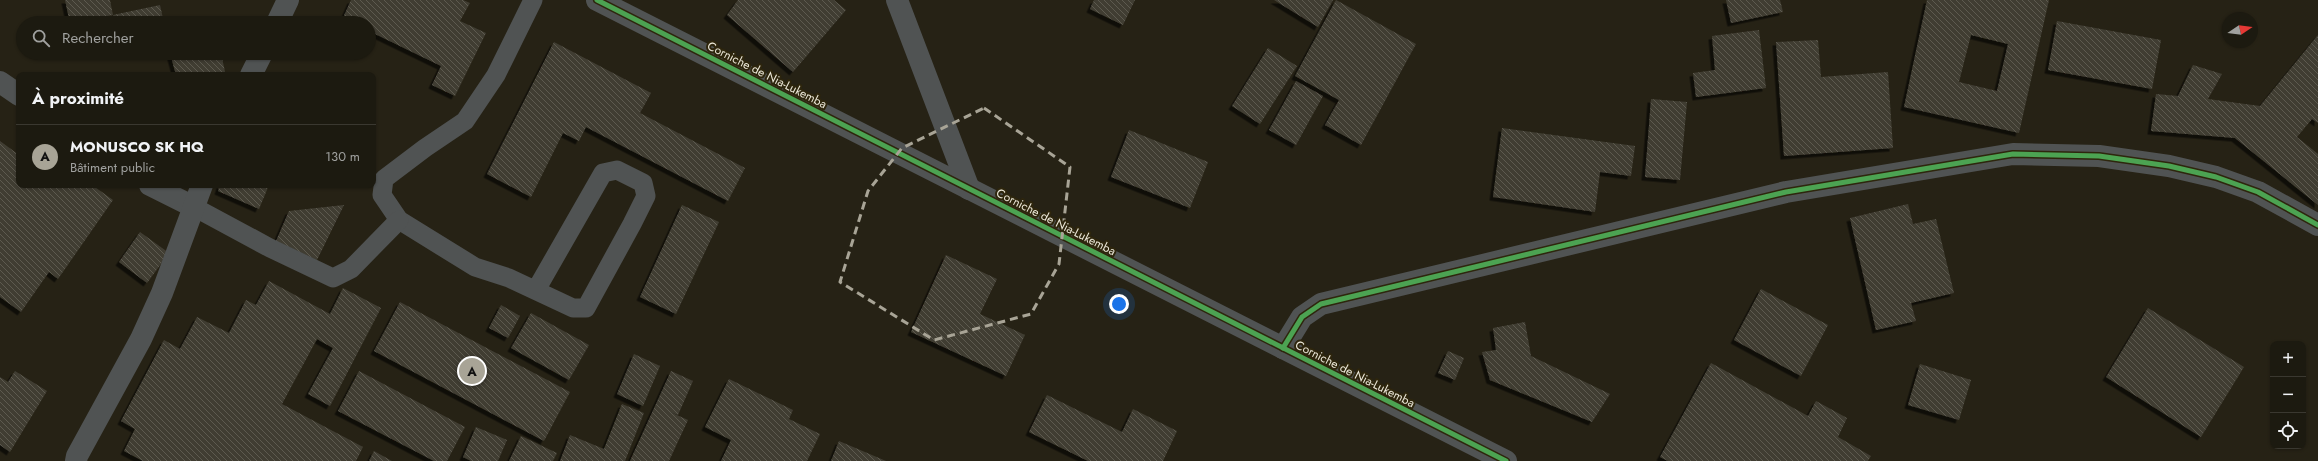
<!DOCTYPE html>
<html lang="fr">
<meta charset="utf-8">
<style>
:root{--surface:#1c1a10;--page:#252319;--text:#f1f3f6;--muted:#a0a19f;--line:#3a3830;--accent:#a8a496}
body{margin:0;font-family:Jost,sans-serif;background:var(--page);color:var(--text)}
.controls{position:absolute;right:12px;bottom:12px;display:grid;overflow:hidden;border-radius:8px;box-shadow:0 1px 3px #0004}
.controls button{width:36px;height:36px;display:grid;place-items:center;padding:0;border:0;border-bottom:1px solid var(--line);background:var(--surface);color:var(--text);font:20px sans-serif}
.compass{position:absolute;left:2222px;top:12px;width:36px;height:36px;border-radius:50%;background:var(--surface);box-shadow:0 1px 3px #0004;rotate:77deg}
.you{position:absolute;left:1119px;top:304px;width:14px;height:14px;margin:-10px;border:3px solid #fff;border-radius:50%;background:#1a73e8;box-shadow:0 0 0 6px #1a73e833}
.badge{display:grid;place-items:center;width:26px;height:26px;border-radius:50%;background:var(--accent);color:#111;font-size:13px;font-weight:700}
.pin{position:absolute;translate:-50% -50%;border:2px solid #fff;box-shadow:0 1px 4px #0006}
.list{margin:0;padding:0;list-style:none}
h2{display:flex;justify-content:space-between;align-items:center;height:52px;margin:0;padding:0 16px;font-size:17px}
h2 small{font-size:13px;font-weight:400;color:var(--muted)}
.list li{display:grid;grid-template-columns:26px 1fr auto;gap:12px;align-items:center;box-sizing:border-box;height:64px;padding:0 16px;border-top:1px solid var(--line)}
.list b{display:block;font-size:15px;white-space:nowrap}
.list p{margin:0;font-size:13px;white-space:nowrap;color:var(--muted)}
.list em{font-size:13px;font-style:normal;color:var(--muted)}
.icon{flex:none;width:22px;height:22px;fill:none;stroke:currentColor;stroke-width:2;stroke-linecap:round;stroke-linejoin:round}
.map{position:relative;flex:none;width:2318px;height:461px;overflow:hidden}
.search{position:absolute;background:var(--surface);box-shadow:0 1px 3px #0004;left:16px;top:16px;width:360px;height:44px;display:flex;align-items:center;gap:10px;box-sizing:border-box;padding:0 14px;border-radius:22px;color:var(--muted);font-size:15px}
.panel{position:absolute;background:var(--surface);box-shadow:0 1px 3px #0004;left:16px;top:72px;width:360px;height:116px;border-radius:8px}
.map>svg:first-child{display:block}
.building{fill:url(#building-back-hatch);fill-rule:evenodd;filter:url(#shadow)}
.lines{fill:none;stroke-linecap:round;stroke-linejoin:round}
.service{stroke:#505353;stroke-width:19}
.minor{stroke:#505353;stroke-width:22}
.cycleway-casing{stroke:#2e260d;stroke-width:8}
.cycleway{stroke:#4ca352;stroke-width:5}
.marked{fill:none;stroke:#a8a496;stroke-width:3;stroke-dasharray:8 5;stroke-linejoin:round}
.labels{text-anchor:middle;stroke-width:4;stroke-linejoin:round;paint-order:stroke}
.street-label{font-size:12px;fill:#eeeadb;stroke:#2e260d}
</style>
<div class="map">
<svg width="2318" height="461" viewBox="0 0 2318 461">
<defs>
<pattern id="building-back-hatch" width="6" height="6" patternUnits="userSpaceOnUse"><rect width="6" height="6" fill="#413e33"/><path d="M-1 5l2 2M0 0l6 6M5-1l2 2" fill="none" stroke="#5d5a50"/></pattern>
<filter id="shadow"><feDropShadow dx="-3.5" dy="3.5" stdDeviation="0" flood-color="#0009"/></filter>
</defs>
<rect width="100%" height="100%" fill="#262215"/>
<g class="building">
<path d="M65 0H110L113 15 160 5 164 23H115L113 15 70 23Z"/>
<path d="M351 0H463L470 3 460 21 486 33 455 96 432 85 441 66 369 31V23H352L343 18Z"/>
<path d="M738 0H834L846 10 793 72 727 15Z"/>
<path d="M1094 0H1135L1123 25 1090 9Z"/>
<path d="M1274 0H1333L1318 27Z"/>
<path d="M1336 0 1416 44 1361 145 1325 125 1339 100 1295 76Z"/>
<path d="M1726 0H1780L1783 12 1731 23Z"/>
<path d="M1927 0H2049L2019 133 1904 107ZM1971 35 2008 44 1997 91 1959 82Z"/>
<path d="M2057 21 2161 40 2152 89 2048 70Z"/>
<path d="M1759 30 1766 88 1696 97 1693 73 1715 70 1712 36Z"/>
<path d="M2318 35V123L2312 119 2297 137 2318 154V205L2235 138 2151 131 2156 94 2178 96 2193 65 2222 74 2208 99 2260 106Z"/>
<path d="M1818 40 1821 77 1888 72 1893 148 1784 156 1776 42Z"/>
<path d="M554 42 651 93 640 113 745 168 728 201 586 127 579 141 563 133 531 197 487 174Z"/>
<path d="M1268 48 1297 66 1260 124 1232 106Z"/>
<path d="M170 53H221L225 72 211 75H176Z"/>
<path d="M1296 81 1323 96 1296 145 1269 130Z"/>
<path d="M1651 99 1687 102 1680 180 1645 177Z"/>
<path d="M1502 128 1635 146 1631 176 1600 172 1595 212 1493 197Z"/>
<path d="M1129 130 1208 162 1190 208 1111 177Z"/>
<path d="M0 141 19 155V185H92L113 200 58 279 49 272 21 312 0 297Z"/>
<path d="M220 185H269L259 209 218 191Z"/>
<path d="M1908 204 1913 224 1936 219 1954 293 1911 303 1916 321 1876 330 1850 218Z"/>
<path d="M344 205 317 260 276 241 289 211Z"/>
<path d="M682 205 719 222 676 314 640 297Z"/>
<path d="M140 232 169 253 147 283 119 262Z"/>
<path d="M946 255 997 279 980 314 1025 335 1006 376 911 332Z"/>
<path d="M269 281 330 314 343 288 381 308 330 406 308 394 333 348 317 339 282 404 363 447 356 461H143L124 451 135 429 121 421 164 340 180 349 197 317 229 333 246 300 256 305Z"/>
<path d="M1761 289 1828 325 1801 376 1734 340Z"/>
<path d="M400 302 570 392 544 441 374 351Z"/>
<path d="M501 305 520 316 508 338 489 328Z"/>
<path d="M2148 308 2244 367 2201 437 2106 377Z"/>
<path d="M531 313 589 345 569 380 511 348Z"/>
<path d="M1525 322 1531 356 1610 394 1592 422 1490 380 1482 352 1496 350 1493 328Z"/>
<path d="M1448 351 1464 358 1455 380 1438 373Z"/>
<path d="M634 354 660 366 643 406 617 394Z"/>
<path d="M1711 363 1808 416 1816 401 1847 418 1838 437 1871 456 1868 461H1668L1660 457Z"/>
<path d="M1920 364 1971 380 1959 420 1908 405Z"/>
<path d="M15 371 47 391 10 452 0 445V377L8 382Z"/>
<path d="M359 371 465 427 447 461H434L338 411Z"/>
<path d="M671 371 693 381 678 415 670 412 688 420 669 461H630Z"/>
<path d="M729 379 793 410 789 419 820 434 807 461H721L731 440 705 427Z"/>
<path d="M1047 395 1122 432 1133 409 1177 431 1163 461H1088L1029 432Z"/>
<path d="M622 404 644 413 625 461H560L570 435 604 449Z"/>
<path d="M476 427 507 440 498 461H471L463 457Z"/>
<path d="M521 436 557 453 553 461H509Z"/>
<path d="M839 441 886 461H831Z"/>
<path d="M374 451 392 461H369Z"/>
</g>
<g class="lines">
<g class="service">
<path d="M533 0 496 75 465 121 425 148 384 179 382 195 399 220 475 267 509 278 573 308H586L632 224 646 196 643 183 617 170 603 173 536 290"/>
<path d="M192 206 270 248 333 278 351 269 399 220"/>
</g>
<g class="minor">
<path d="M597 0 1506 461"/>
<path d="M897 0 969 189"/>
<path d="M277 23 288 0"/>
<path d="M251 75 262 53"/>
<path d="M0 82 19 95"/>
<path d="M150 185 192 206"/>
<path d="M1283 348 1302 317 1321 304 1786 192 2013 154 2099 156 2169 166 2216 177 2258 192 2318 225"/>
<path d="M76 461 77 456 141 339 162 293 202 185"/>
</g>
<defs>
<g id="cycleway">
<path d="M597 0 1506 461"/>
<path d="M1283 348 1302 317 1321 304 1786 192 2013 154 2099 156 2169 166 2216 177 2258 192 2318 225"/>
</g>
</defs>
<use href="#cycleway" class="cycleway-casing"/>
<use href="#cycleway" class="cycleway"/>
</g>
<path class="marked" d="M984 108 1070 167 1059 264 1031 314 934 340 840 282 868 191 902 148Z"/>
<g class="labels">
<g class="street-label">
<text transform="translate(767 75) rotate(27)" y="4">Corniche de Nia-Lukemba</text>
<text transform="translate(1056 222) rotate(27)" y="4">Corniche de Nia-Lukemba</text>
<text transform="translate(1355 374) rotate(27)" y="4">Corniche de Nia-Lukemba</text>
</g>
</g>
</svg>
<div class="controls">
<button>+</button>
<button>−</button>
<button><svg class="icon" aria-label="locate" viewBox="0 0 24 24"><circle cx="12" cy="12" r="6"/><path d="M12 2v4M12 18v4M2 12h4M18 12h4"/></svg></button>
</div>
<svg class="compass" viewBox="-18 -18 36 36"><path d="M0-13l5 13h-10z" fill="#e53935"/><path d="M0 13l5-13h-10z" fill="#a0a19f"/></svg>
<div class="you"></div>
<div class="pin badge" style="left:472px;top:371px">A</div>
<div class="search"><svg class="icon" aria-label="search" viewBox="0 0 24 24"><circle cx="10" cy="10" r="6"/><path d="M15 15l6 6"/></svg>Rechercher</div>
<section class="panel">
<h2>À proximité<small></small></h2>
<ul class="list">
<li><span class="badge">A</span><div><b>MONUSCO SK HQ</b><p>Bâtiment public</p></div><em>130 m</em></li>
</ul>
</section>
</div>
